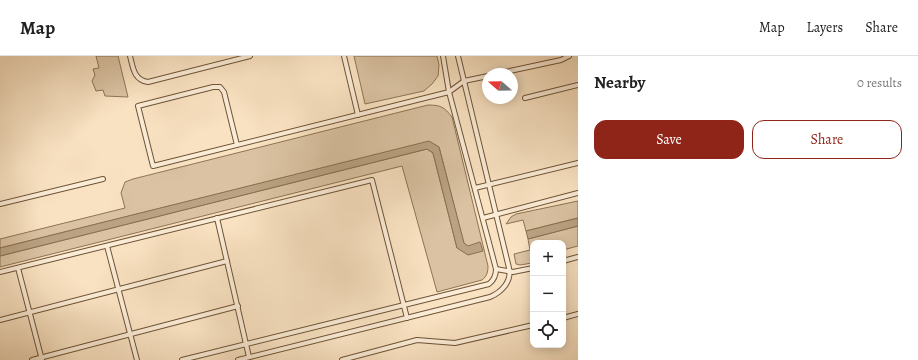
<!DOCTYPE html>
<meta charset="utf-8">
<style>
:root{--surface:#fff;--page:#f2f2f2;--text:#222;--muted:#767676;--line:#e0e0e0;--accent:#8f2418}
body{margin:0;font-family:Alegreya,serif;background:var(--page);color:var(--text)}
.controls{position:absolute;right:12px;bottom:12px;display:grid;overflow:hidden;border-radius:8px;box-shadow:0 2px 10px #0003}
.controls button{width:36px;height:36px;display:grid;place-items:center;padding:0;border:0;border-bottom:1px solid var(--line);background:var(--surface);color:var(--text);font:20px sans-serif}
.compass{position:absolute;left:482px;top:12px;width:36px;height:36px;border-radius:50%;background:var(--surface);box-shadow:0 2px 10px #0003;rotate:290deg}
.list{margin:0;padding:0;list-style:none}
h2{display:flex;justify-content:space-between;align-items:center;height:52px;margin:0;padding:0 16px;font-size:17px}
h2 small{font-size:13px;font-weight:400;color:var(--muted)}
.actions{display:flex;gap:8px;padding:12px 16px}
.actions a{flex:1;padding:9px 0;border:1px solid var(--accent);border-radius:12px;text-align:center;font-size:14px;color:var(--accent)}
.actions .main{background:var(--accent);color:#fff}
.icon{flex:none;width:22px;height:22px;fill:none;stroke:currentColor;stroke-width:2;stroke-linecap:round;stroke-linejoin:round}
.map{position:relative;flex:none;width:578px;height:304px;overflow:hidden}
header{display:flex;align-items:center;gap:24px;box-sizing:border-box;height:56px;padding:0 20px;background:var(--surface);border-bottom:1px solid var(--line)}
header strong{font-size:19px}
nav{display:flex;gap:22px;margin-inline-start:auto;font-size:14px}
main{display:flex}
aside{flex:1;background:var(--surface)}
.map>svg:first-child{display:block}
.green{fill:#dac2a2;stroke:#8d7454}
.water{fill:#baa282;stroke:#897051}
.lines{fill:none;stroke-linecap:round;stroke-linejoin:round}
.service-casing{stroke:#6e5436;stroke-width:6}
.service{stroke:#fbecd7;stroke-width:4}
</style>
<header>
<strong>Map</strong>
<nav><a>Map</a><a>Layers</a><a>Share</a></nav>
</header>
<main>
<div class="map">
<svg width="578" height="304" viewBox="0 0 578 304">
<rect width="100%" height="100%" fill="#f9e2c2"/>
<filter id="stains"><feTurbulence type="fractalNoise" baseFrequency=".005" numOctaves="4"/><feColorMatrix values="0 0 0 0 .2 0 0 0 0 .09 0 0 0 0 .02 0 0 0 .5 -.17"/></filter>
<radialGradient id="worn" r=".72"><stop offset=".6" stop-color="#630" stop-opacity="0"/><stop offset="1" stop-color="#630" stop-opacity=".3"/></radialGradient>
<g class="green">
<path d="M96 0H118L128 41 105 40 103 34 96 35 92 25 95 19 93 13 99 12Z"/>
<path d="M354 0H437L439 9 438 20 432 28 424 35 365 48Z"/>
<path d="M428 49C441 49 444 51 452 61L488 210C488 216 487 220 482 224L437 236 402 110 0 211V200L427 93 433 97 457 192 468 190 464 188 439 91 429 86 0 192V183L125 152 121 137 125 126 133 123Z"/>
<path d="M578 145V162L526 175 523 164 506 168 511 161 516 158Z"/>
<path d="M578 170V190L563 194V187H533V201H531L532 207 520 209 516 208 514 198 530 194 528 183Z"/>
</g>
<g class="water">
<path d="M429 85 439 91 464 187 468 190 480 186 483 195 468 199 457 192 433 97 427 93 0 200V192Z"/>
<path d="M578 162V170L528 183 526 175Z"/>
</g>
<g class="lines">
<defs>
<g id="service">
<path d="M130 0C133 12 134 24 148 26L250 0"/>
<path d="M344 0 358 59"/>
<path d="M496 18 561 4 569 0"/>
<path d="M525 42 578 29"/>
<path d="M237 89 224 36 220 31H213L138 50 153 110 449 36 464 25 488 20"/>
<path d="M475 132 578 107"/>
<path d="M0 148 103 123"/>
<path d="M217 162 249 301"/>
<path d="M483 162 578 137"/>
<path d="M107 190 137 304"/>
<path d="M563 205 578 201"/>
<path d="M18 212 42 304"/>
<path d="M496 213 513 216 533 212"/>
<path d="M0 216 372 124 407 262"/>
<path d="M563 262 578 258"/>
<path d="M0 264 227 205"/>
<path d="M32 304 238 250"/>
<path d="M182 304 489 228C494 224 496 220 496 213L449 36 443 0"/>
<path d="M238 304 490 241C502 236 512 225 509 212L458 0"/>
<path d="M342 304 417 284 455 287 533 269"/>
</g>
</defs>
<use href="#service" class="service-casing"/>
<use href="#service" class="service"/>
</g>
<rect width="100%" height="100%" filter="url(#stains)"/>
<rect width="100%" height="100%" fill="url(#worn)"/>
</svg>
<div class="controls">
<button>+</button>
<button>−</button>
<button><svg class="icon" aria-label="locate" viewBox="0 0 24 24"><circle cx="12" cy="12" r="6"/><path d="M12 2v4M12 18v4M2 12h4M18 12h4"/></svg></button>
</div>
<svg class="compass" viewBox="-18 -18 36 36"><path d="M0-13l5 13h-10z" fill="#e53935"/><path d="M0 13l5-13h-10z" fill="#767676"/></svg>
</div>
<aside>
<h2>Nearby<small>0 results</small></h2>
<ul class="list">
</ul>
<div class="actions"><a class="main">Save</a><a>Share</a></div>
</aside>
</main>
